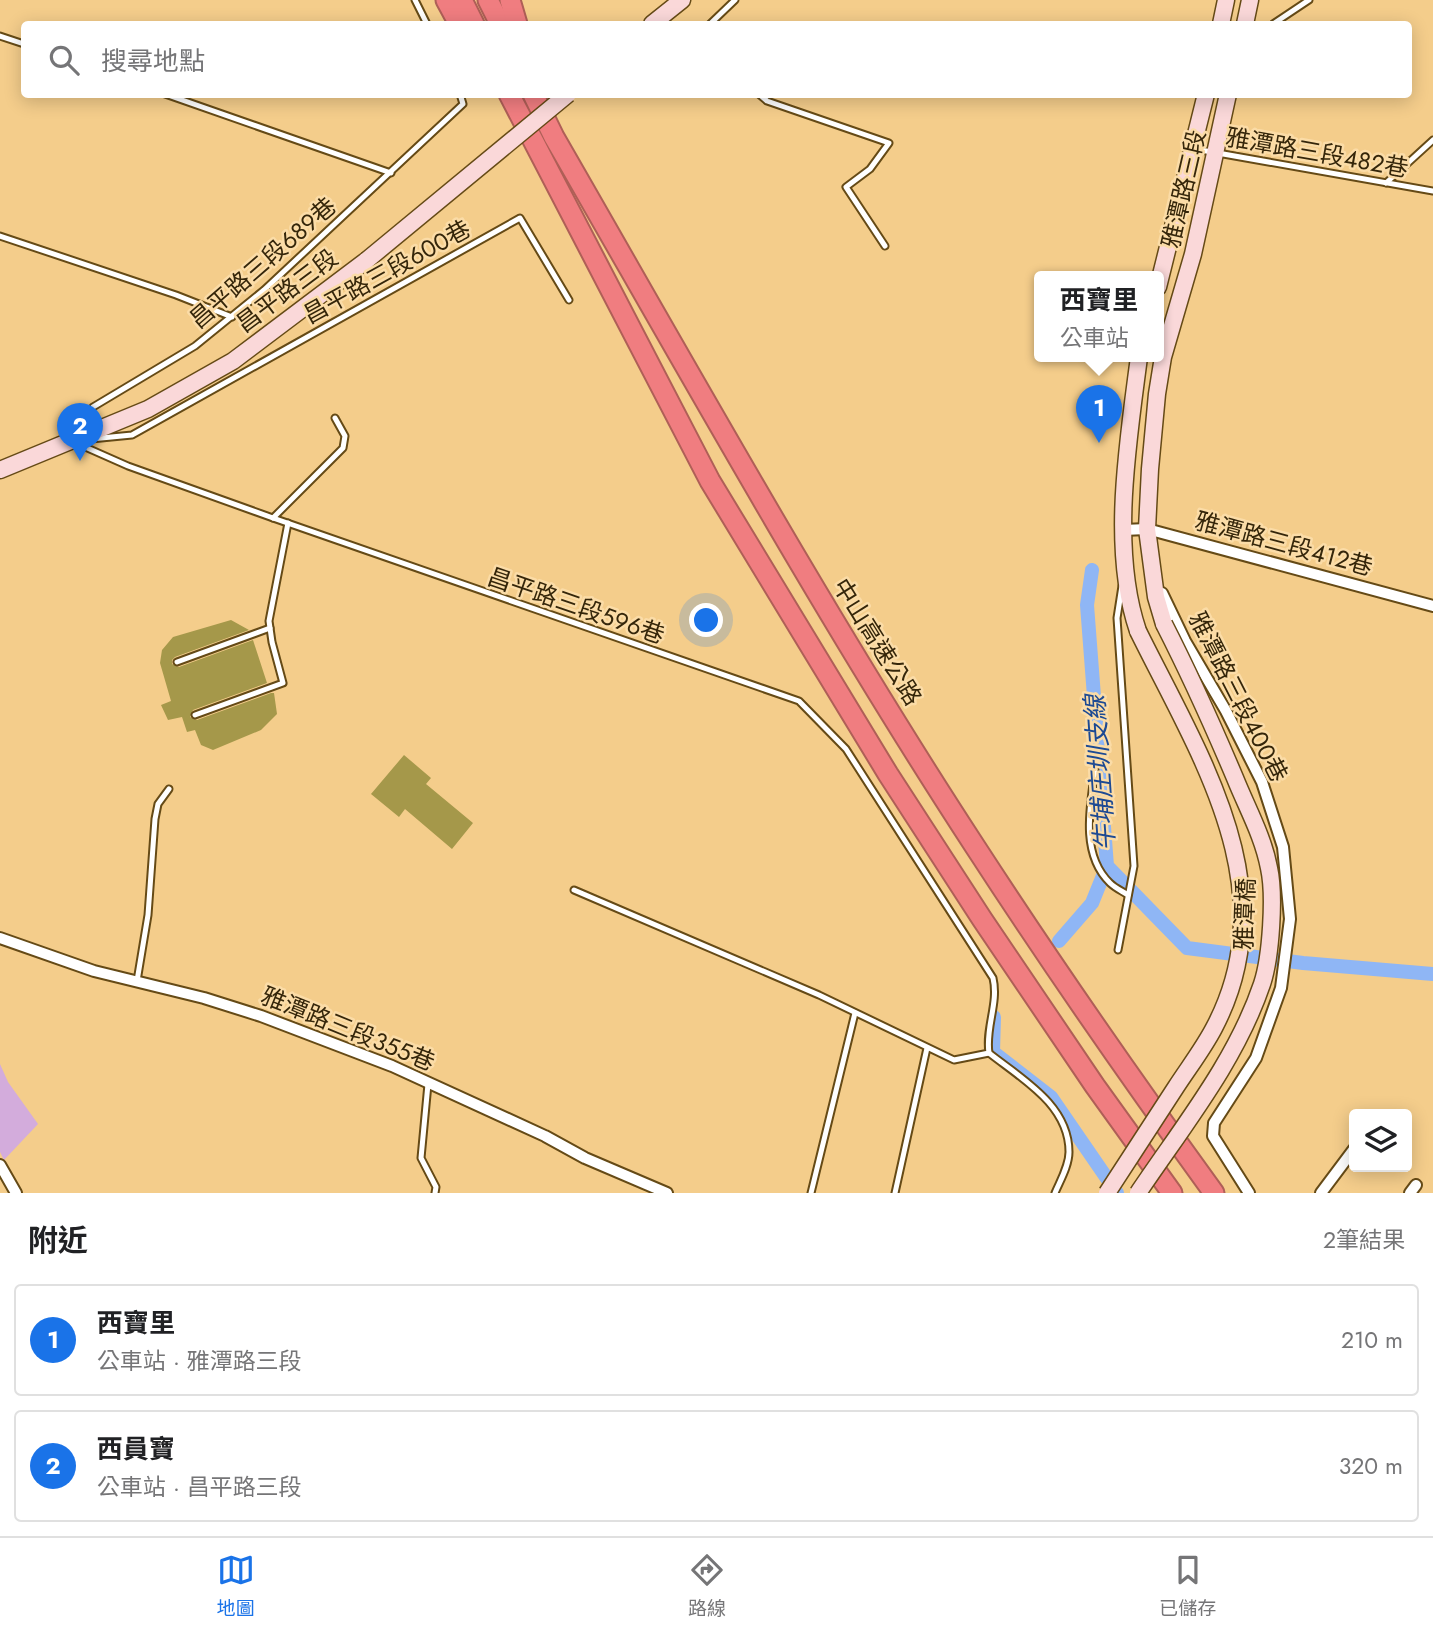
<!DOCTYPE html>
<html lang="zh-TW">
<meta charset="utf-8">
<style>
:root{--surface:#fff;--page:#f2f2f2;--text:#202124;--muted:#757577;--line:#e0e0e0;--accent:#1a73e8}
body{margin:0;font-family:Jost,"Noto Sans TC",sans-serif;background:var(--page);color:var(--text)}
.controls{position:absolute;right:21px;bottom:21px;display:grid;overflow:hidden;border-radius:7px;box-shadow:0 4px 18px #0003}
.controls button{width:63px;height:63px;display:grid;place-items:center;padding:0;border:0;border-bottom:2px solid var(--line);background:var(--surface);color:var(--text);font:35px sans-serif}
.you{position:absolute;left:707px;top:621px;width:24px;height:24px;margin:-18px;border:5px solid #fff;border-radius:50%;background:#1a73e8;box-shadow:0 0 0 10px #1a73e833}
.badge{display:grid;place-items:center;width:46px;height:46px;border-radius:50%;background:var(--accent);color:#fff;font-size:23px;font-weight:700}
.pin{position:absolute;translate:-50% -58px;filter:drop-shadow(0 2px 4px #0008)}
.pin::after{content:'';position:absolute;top:37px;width:24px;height:21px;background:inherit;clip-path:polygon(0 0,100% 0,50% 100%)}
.popup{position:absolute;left:1034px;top:271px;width:130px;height:91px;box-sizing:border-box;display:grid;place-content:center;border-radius:7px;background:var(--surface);filter:drop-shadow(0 2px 5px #0005);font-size:23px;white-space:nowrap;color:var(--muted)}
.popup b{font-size:26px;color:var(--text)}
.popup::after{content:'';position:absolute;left:50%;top:100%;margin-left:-14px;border:14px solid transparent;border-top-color:var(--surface)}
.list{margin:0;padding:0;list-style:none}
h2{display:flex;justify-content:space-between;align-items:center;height:91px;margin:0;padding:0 28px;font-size:30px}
h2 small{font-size:23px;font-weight:400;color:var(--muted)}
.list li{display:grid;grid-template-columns:46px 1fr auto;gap:21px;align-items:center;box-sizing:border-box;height:112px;margin:0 14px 14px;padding:0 14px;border:2px solid var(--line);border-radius:7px}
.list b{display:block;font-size:26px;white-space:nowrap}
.list p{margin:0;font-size:23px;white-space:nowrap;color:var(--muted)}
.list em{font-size:23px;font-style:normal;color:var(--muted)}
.icon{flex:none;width:38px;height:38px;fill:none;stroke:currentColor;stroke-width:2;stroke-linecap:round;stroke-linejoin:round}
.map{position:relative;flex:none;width:1433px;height:1193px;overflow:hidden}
.search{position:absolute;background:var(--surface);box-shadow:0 4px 18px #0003;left:21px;right:21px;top:21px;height:77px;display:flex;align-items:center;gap:18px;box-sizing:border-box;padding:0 24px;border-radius:7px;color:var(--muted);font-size:26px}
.sheet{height:343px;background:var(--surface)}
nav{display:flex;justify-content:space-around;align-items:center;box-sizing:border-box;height:98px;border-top:2px solid var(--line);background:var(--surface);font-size:19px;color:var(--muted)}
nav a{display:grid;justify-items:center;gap:4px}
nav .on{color:var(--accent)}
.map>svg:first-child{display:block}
.green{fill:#d3acdc}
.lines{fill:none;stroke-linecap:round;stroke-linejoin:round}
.canal{stroke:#8fb6f5;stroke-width:14}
.building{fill:#a5984a}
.lane-casing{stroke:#654a16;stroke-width:9}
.street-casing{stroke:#654a16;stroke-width:14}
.secondary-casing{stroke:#654a16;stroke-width:19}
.highway-casing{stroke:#af5f57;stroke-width:23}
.lane{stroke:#fff;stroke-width:5}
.street{stroke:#fff;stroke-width:10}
.secondary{stroke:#fad8d9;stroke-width:16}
.highway{stroke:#f07d80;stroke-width:19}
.secondary-bridge-casing{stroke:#654a16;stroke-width:19;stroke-linecap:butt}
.secondary-bridge{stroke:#fad8d9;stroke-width:16}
.labels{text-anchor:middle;stroke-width:5;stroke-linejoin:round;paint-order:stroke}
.street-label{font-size:24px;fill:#35260a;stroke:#fbdca7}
.water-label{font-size:26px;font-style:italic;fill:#1d4a93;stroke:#fbdca7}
</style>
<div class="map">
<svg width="1433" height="1193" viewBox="0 0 1433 1193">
<rect width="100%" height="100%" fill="#f4cd8b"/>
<path class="green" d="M0 1064 8 1082 38 1124 4 1160 0 1152Z"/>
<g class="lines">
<g class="canal">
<path d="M1092 570 1087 605 1107 866 1187 948 1303 963 1433 974"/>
<path d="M1059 941 1092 903 1107 866"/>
<path d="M994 1017 993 1052 1051 1097 1117 1193"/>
</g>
</g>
<g class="building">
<path d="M231 620 249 630 175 657 172 660V664L179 667 253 640 267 683 193 710 190 717 197 720 271 693H274L277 714 261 730 213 750 201 745 195 730 187 732 182 717 168 720 161 705 171 701 160 663 162 650 173 637Z"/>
<path d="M404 755 431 778 426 784 473 823 452 849 405 809 399 817 371 794Z"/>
</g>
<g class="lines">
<defs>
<g id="lane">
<path d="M415 0 427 24"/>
<path d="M710 24 735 0"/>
<path d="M1273 24 1309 0"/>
<path d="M0 36 24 44"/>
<path d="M165 94 391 173"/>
<path d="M759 94 767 101 889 143 870 169 846 187 885 246"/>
<path d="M1195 149 1433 191"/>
<path d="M1386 183 1433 140"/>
<path d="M0 236 176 295 232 317"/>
<path d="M75 433 93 407 195 346 264 290 463 104 460 94"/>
<path d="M91 439 132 435 520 218 569 300"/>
<path d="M76 443 128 466 273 518 799 701 846 749 993 978C999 1003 985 1028 989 1053"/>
<path d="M273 518 343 448 345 436 335 418"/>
<path d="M177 662 270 628"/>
<path d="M195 715 283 683 272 642 269 621 288 523"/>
<path d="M1095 770C1090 806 1080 854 1110 883 1115 888 1122 891 1128 895"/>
<path d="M574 890 819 995 954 1060 989 1053C1022 1079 1069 1105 1069 1152 1069 1166 1060 1181 1055 1193"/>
<path d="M1118 950 1134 866 1117 618 1122 586"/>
<path d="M137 981 148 915 155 819 158 804 169 789"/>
<path d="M428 1084 421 1158 436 1187 435 1193"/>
<path d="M811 1193 855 1013"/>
<path d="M895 1193 927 1048"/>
</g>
<g id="street">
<path d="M1123 530 1147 529 1433 606"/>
<path d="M1162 593 1185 641 1226 711 1262 782 1283 847 1290 919 1281 988 1256 1058 1214 1123 1213 1136 1249 1193"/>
<path d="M0 938 94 971 204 998 261 1016 392 1066 545 1136 585 1158 667 1193"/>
<path d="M0 1165 16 1193"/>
<path d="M1321 1193 1354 1149"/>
<path d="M1410 1193 1416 1185"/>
</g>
<g id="secondary">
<path d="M652 24 682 0"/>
<path d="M1221 24 1226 0"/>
<path d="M1245 24 1250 0"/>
<path d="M1158 287 1206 94"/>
<path d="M0 470 148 409 233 361 367 260"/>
<path d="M1164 624 1156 597 1147 529 1150 469 1157 394 1163 357 1193 254 1228 94"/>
<path d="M1138 631C1110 549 1128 442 1139 357"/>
</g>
<g id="highway">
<path d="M446 0 459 24"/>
<path d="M462 0 474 24"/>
<path d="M488 0 500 24"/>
<path d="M510 0 517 24"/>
<path d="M509 94 710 481 888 774 982 919 1095 1086 1172 1193"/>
<path d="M533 94 554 137C691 375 825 617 976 848 1052 965 1132 1080 1214 1193"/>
</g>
</defs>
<use href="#lane" class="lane-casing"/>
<use href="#street" class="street-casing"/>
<use href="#secondary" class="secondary-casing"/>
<use href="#highway" class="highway-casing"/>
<use href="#lane" class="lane"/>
<use href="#street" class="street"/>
<use href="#secondary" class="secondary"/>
<use href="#highway" class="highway"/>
<defs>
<g id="secondary-bridge">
<path d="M367 260 568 94"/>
<path d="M1107 1193C1130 1158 1153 1122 1176 1087 1189 1067 1203 1049 1214 1028 1288 888 1199 755 1138 631"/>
<path d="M1138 1193C1183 1126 1236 1061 1262 984 1271 957 1275 895 1269 868 1263 836 1247 808 1235 778 1213 726 1190 675 1164 624"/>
</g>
</defs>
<use href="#secondary-bridge" class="secondary-bridge-casing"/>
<use href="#secondary-bridge" class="secondary-bridge"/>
</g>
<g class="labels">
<g class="street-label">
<text transform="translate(1317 153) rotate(10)" y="8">雅潭路三段482巷</text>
<text transform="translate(1184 189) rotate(-77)" y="8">雅潭路三段</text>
<text transform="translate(263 263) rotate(-41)" y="8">昌平路三段689巷</text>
<text transform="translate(387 272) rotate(-29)" y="8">昌平路三段600巷</text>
<text transform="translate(287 291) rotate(-37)" y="8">昌平路三段</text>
<text transform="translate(1284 544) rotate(15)" y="8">雅潭路三段412巷</text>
<text transform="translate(576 606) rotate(19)" y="8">昌平路三段596巷</text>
<text transform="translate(877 642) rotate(58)" y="8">中山高速公路</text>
<text transform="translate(1238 697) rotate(63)" y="8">雅潭路三段400巷</text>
<text transform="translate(1245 914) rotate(-88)" y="8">雅潭橋</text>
<text transform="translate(348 1029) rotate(22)" y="8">雅潭路三段355巷</text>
</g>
<g class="water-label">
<text transform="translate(1100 773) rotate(-94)" y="9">牛埔庄圳支線</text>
</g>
</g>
</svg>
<div class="controls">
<button><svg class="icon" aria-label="layers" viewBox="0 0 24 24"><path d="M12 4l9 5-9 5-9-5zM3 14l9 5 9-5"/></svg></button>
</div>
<div class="you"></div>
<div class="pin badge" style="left:1099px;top:443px">1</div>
<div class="popup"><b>西寶里</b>公車站</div>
<div class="pin badge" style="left:80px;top:461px">2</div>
<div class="search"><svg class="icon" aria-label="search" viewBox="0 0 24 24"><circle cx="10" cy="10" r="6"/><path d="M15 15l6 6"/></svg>搜尋地點</div>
</div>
<section class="sheet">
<h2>附近<small>2筆結果</small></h2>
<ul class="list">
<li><span class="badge">1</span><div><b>西寶里</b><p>公車站 · 雅潭路三段</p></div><em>210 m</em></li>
<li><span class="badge">2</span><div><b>西員寶</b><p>公車站 · 昌平路三段</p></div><em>320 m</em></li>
</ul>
</section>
<nav>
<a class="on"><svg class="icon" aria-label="map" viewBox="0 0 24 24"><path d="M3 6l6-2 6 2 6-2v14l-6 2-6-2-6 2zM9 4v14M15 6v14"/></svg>地圖</a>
<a><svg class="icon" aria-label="directions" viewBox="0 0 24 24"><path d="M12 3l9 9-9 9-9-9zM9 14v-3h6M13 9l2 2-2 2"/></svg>路線</a>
<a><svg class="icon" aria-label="saved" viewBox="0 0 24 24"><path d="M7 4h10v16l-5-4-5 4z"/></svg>已儲存</a>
</nav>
